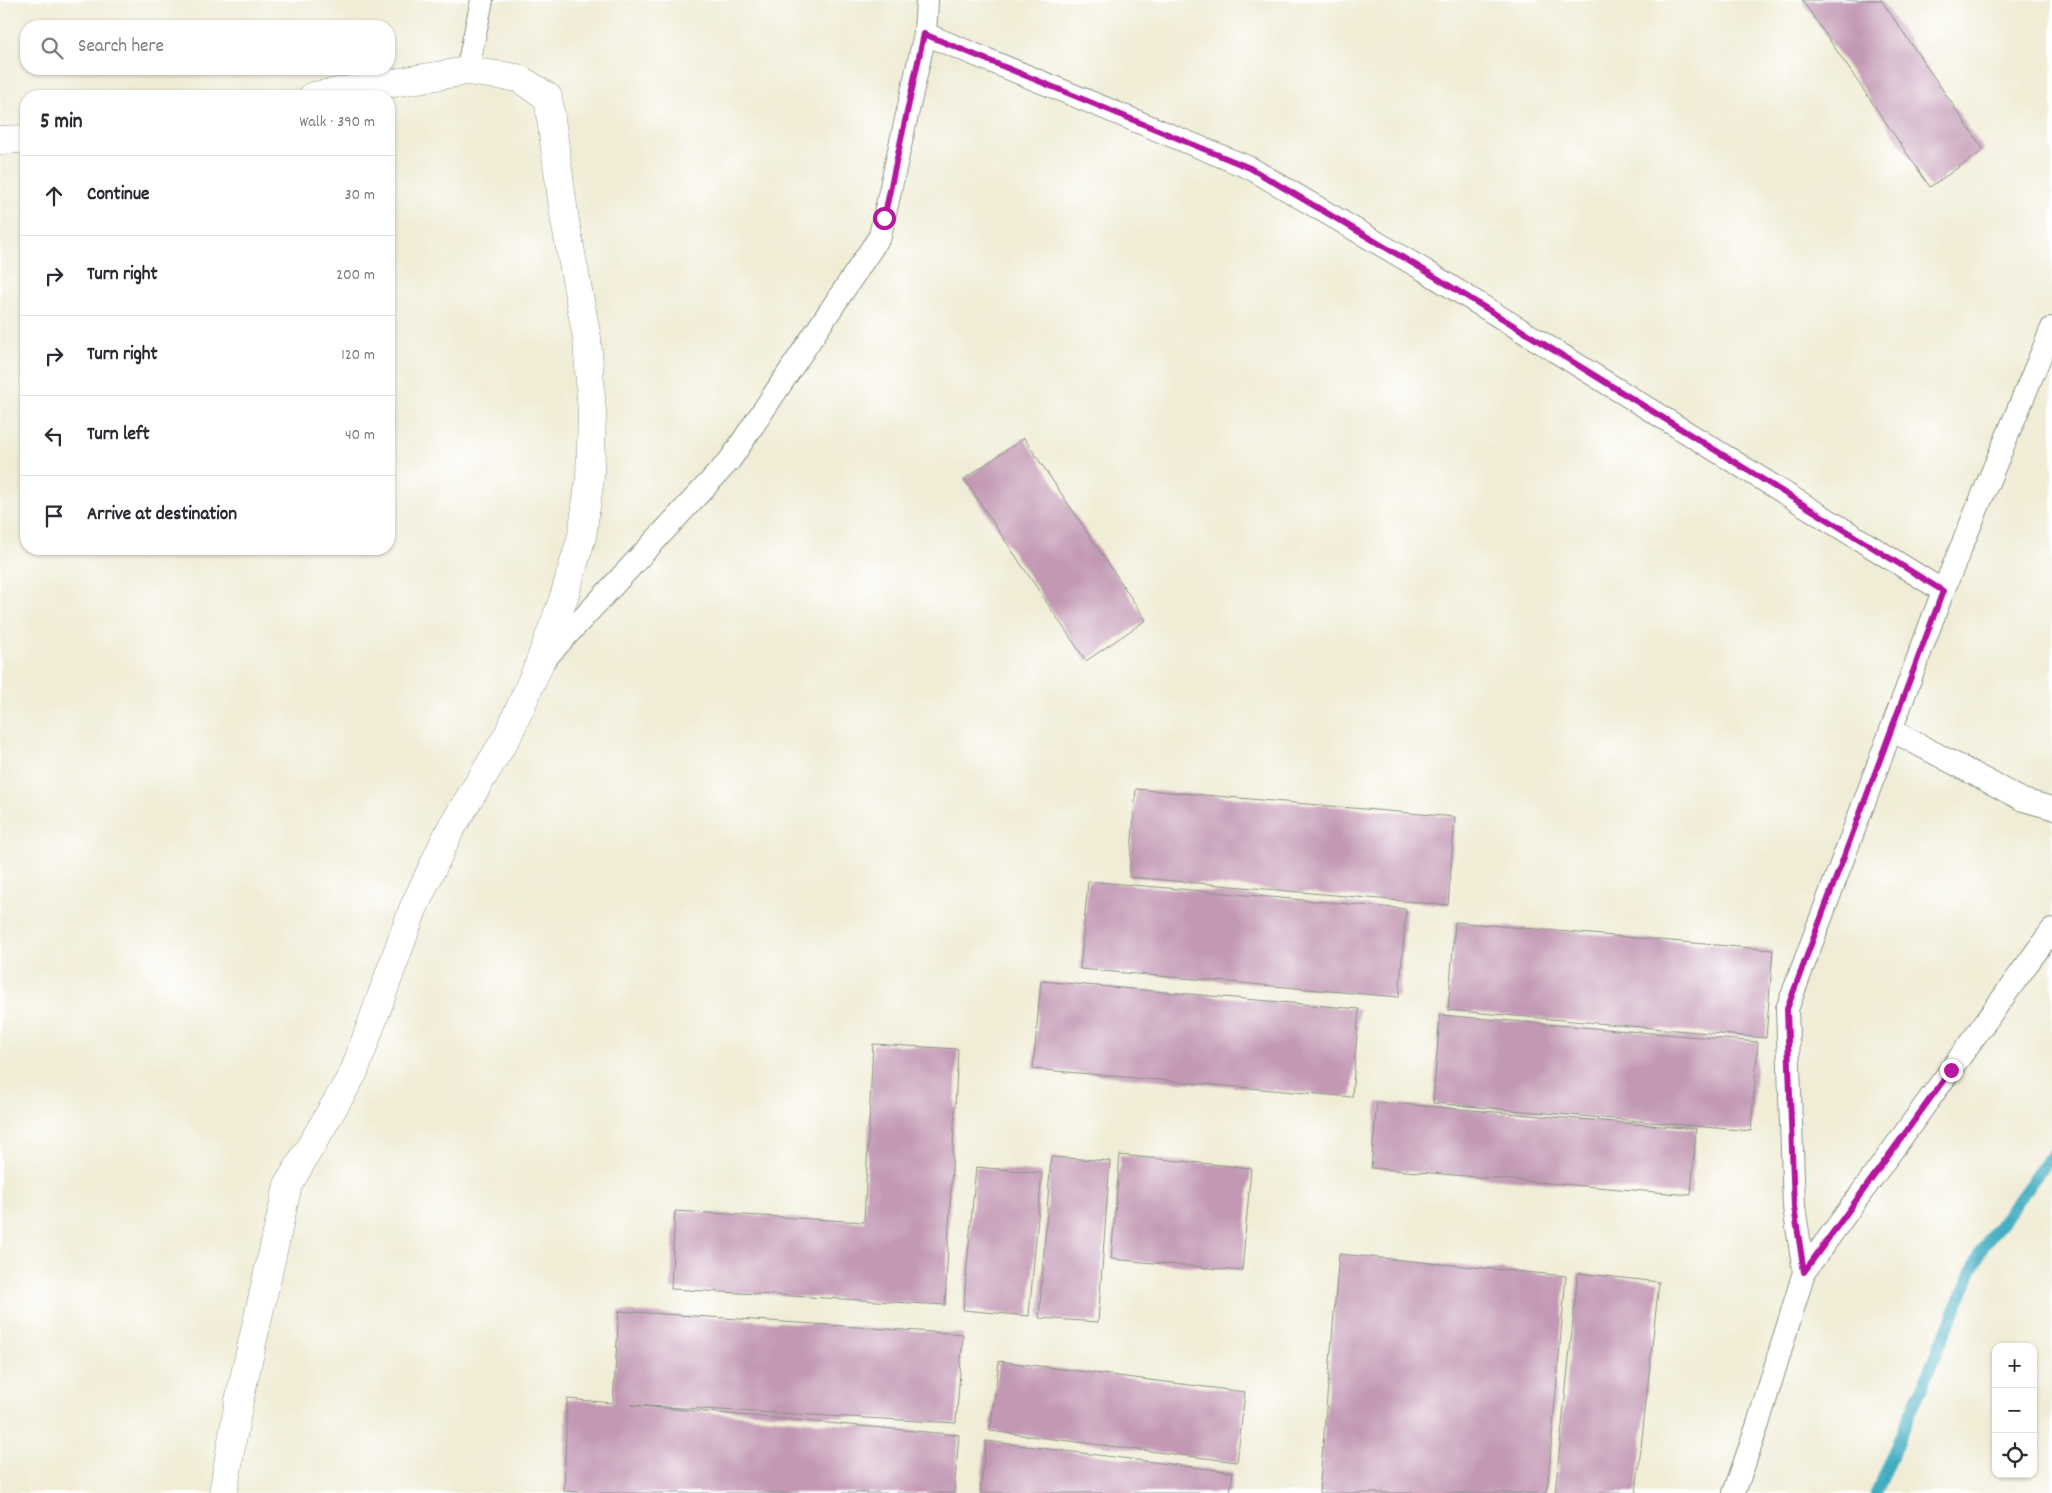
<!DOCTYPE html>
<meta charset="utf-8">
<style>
:root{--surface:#fff;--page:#f7f7f7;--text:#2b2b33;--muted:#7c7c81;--line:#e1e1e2}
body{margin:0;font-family:Dekko,sans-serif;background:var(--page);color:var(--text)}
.controls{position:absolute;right:15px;bottom:15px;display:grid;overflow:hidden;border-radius:10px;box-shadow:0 1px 4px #0004}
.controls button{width:45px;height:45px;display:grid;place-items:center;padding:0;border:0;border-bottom:1px solid var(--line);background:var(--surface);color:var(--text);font:25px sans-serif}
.stop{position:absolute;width:15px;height:15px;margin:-11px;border:4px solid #b5179e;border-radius:50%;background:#fff}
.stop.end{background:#b5179e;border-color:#fff;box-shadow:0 1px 5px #0008}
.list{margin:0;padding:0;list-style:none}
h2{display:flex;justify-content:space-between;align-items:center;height:65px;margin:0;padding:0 20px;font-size:21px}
h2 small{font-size:16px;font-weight:400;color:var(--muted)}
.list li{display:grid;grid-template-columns:32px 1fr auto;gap:15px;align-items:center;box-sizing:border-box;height:80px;padding:0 20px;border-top:1px solid var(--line)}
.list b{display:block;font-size:19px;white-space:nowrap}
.list em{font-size:16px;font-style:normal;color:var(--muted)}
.icon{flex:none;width:28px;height:28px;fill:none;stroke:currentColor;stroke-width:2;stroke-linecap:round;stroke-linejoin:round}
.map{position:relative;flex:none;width:2052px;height:1493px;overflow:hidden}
.search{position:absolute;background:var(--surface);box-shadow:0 1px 4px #0004;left:20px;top:20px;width:375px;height:55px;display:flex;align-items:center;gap:12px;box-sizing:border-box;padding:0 18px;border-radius:20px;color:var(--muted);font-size:19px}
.panel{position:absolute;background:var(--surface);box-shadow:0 1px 4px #0004;left:20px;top:90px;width:375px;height:465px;border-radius:20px}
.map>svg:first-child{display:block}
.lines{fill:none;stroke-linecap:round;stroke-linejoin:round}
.stream{stroke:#41acc0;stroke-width:12}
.building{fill:#c298b4}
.service-casing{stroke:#889484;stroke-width:24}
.minor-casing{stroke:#889484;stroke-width:29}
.service{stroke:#fff;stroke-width:22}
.minor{stroke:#fff;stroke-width:28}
.route{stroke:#b5179e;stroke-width:6}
</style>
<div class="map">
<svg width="2052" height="1493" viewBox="0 0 2052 1493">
<rect width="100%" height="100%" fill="#fff"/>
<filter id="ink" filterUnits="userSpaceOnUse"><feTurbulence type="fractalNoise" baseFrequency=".02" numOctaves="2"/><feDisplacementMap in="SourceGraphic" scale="10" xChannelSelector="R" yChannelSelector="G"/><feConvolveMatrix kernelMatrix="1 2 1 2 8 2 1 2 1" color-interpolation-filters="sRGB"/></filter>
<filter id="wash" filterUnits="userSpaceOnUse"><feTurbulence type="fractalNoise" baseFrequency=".0096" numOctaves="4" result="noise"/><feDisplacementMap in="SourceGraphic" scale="20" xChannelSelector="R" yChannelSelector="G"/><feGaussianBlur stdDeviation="1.12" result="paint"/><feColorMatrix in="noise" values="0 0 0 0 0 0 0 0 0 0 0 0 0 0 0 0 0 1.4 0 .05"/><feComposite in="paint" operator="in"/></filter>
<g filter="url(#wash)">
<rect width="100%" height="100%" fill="#f0ecd5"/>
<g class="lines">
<path class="stream" d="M1876 1493 1981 1250 2052 1155"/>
</g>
<g id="blocks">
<g class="building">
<path d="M1802 0H1881L1984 150 1930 187Z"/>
<path d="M1024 438 1146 620 1086 661 964 479Z"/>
<path d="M1136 789 1455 817 1448 905 1129 877Z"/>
<path d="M1088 881 1406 909 1399 997 1080 969Z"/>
<path d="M1455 922 1773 950 1766 1038 1448 1010Z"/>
<path d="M1041 981 1359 1009 1352 1097 1033 1069Z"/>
<path d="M1440 1015 1758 1042 1751 1131 1433 1103Z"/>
<path d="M873 1044 958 1049 945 1305 671 1289 675 1211 864 1222Z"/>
<path d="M1377 1102 1696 1129 1691 1195 1371 1168Z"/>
<path d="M1120 1155 1251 1168 1242 1271 1111 1259Z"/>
<path d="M1051 1157 1110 1161 1098 1322 1039 1318Z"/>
<path d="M976 1167 1042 1173 1029 1316 963 1310Z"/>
<path d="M1339 1254 1566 1276 1547 1493H1319Z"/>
<path d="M1578 1273 1659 1282 1636 1493H1555Z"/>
<path d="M619 1311 963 1334 956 1423 630 1405 959 1435 954 1493H593L564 1491 567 1399 613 1403Z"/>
<path d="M999 1361 1245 1392 1237 1462 990 1431Z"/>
<path d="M986 1441 1233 1472 1230 1493H980Z"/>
</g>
</g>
</g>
<g filter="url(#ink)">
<use href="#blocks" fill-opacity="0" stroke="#889484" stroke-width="1"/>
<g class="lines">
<defs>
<g id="service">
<path d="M925 34 1250 168 1424 270 1943 591"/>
<path d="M467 71 482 0"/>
<path d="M542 662 730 460 880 236 925 34 927 0"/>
<path d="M1891 730 2023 800 2052 808"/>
<path d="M1804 1272 2052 930"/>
<path d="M1734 1493 1758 1424 1804 1272 1794 1207 1787 1009 1943 591 2052 328"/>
</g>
<g id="minor">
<path d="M0 140 26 139"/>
<path d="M223 1493 239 1401 288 1185 354 1072 413 909 450 830 508 735 538 667 563 600 582 536 590 477 592 414 587 338 565 221 548 97 518 78 467 71 313 96"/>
</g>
</defs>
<use href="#service" class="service-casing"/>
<use href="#minor" class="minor-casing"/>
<use href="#service" class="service"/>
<use href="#minor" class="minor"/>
</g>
</g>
<g class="lines" filter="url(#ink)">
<path class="route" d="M884 218 924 34 1250 168 1424 270 1943 591 1787 1009 1794 1207 1804 1272 1951 1070"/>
</g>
</svg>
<div class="controls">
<button>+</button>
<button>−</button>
<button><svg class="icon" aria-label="locate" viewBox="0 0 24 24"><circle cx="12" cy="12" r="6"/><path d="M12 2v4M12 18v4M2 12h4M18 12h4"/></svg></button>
</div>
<div class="stop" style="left:884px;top:218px"></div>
<div class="stop end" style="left:1951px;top:1070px"></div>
<div class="search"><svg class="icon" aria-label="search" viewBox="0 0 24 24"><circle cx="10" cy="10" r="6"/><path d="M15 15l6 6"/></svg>Search here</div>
<section class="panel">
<h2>5 min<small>Walk · 390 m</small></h2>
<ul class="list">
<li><svg class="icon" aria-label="ahead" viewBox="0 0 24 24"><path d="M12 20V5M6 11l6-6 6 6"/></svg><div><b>Continue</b></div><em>30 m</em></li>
<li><svg class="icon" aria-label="right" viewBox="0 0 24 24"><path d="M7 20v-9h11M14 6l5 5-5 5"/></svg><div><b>Turn right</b></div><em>200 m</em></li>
<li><svg class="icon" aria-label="right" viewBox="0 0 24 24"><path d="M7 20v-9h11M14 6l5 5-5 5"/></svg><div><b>Turn right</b></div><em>120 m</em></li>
<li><svg class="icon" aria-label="left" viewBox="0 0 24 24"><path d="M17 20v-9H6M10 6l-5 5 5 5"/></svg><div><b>Turn left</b></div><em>40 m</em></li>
<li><svg class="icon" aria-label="arrive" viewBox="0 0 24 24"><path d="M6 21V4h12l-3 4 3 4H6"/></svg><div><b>Arrive at destination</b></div></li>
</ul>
</section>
</div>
